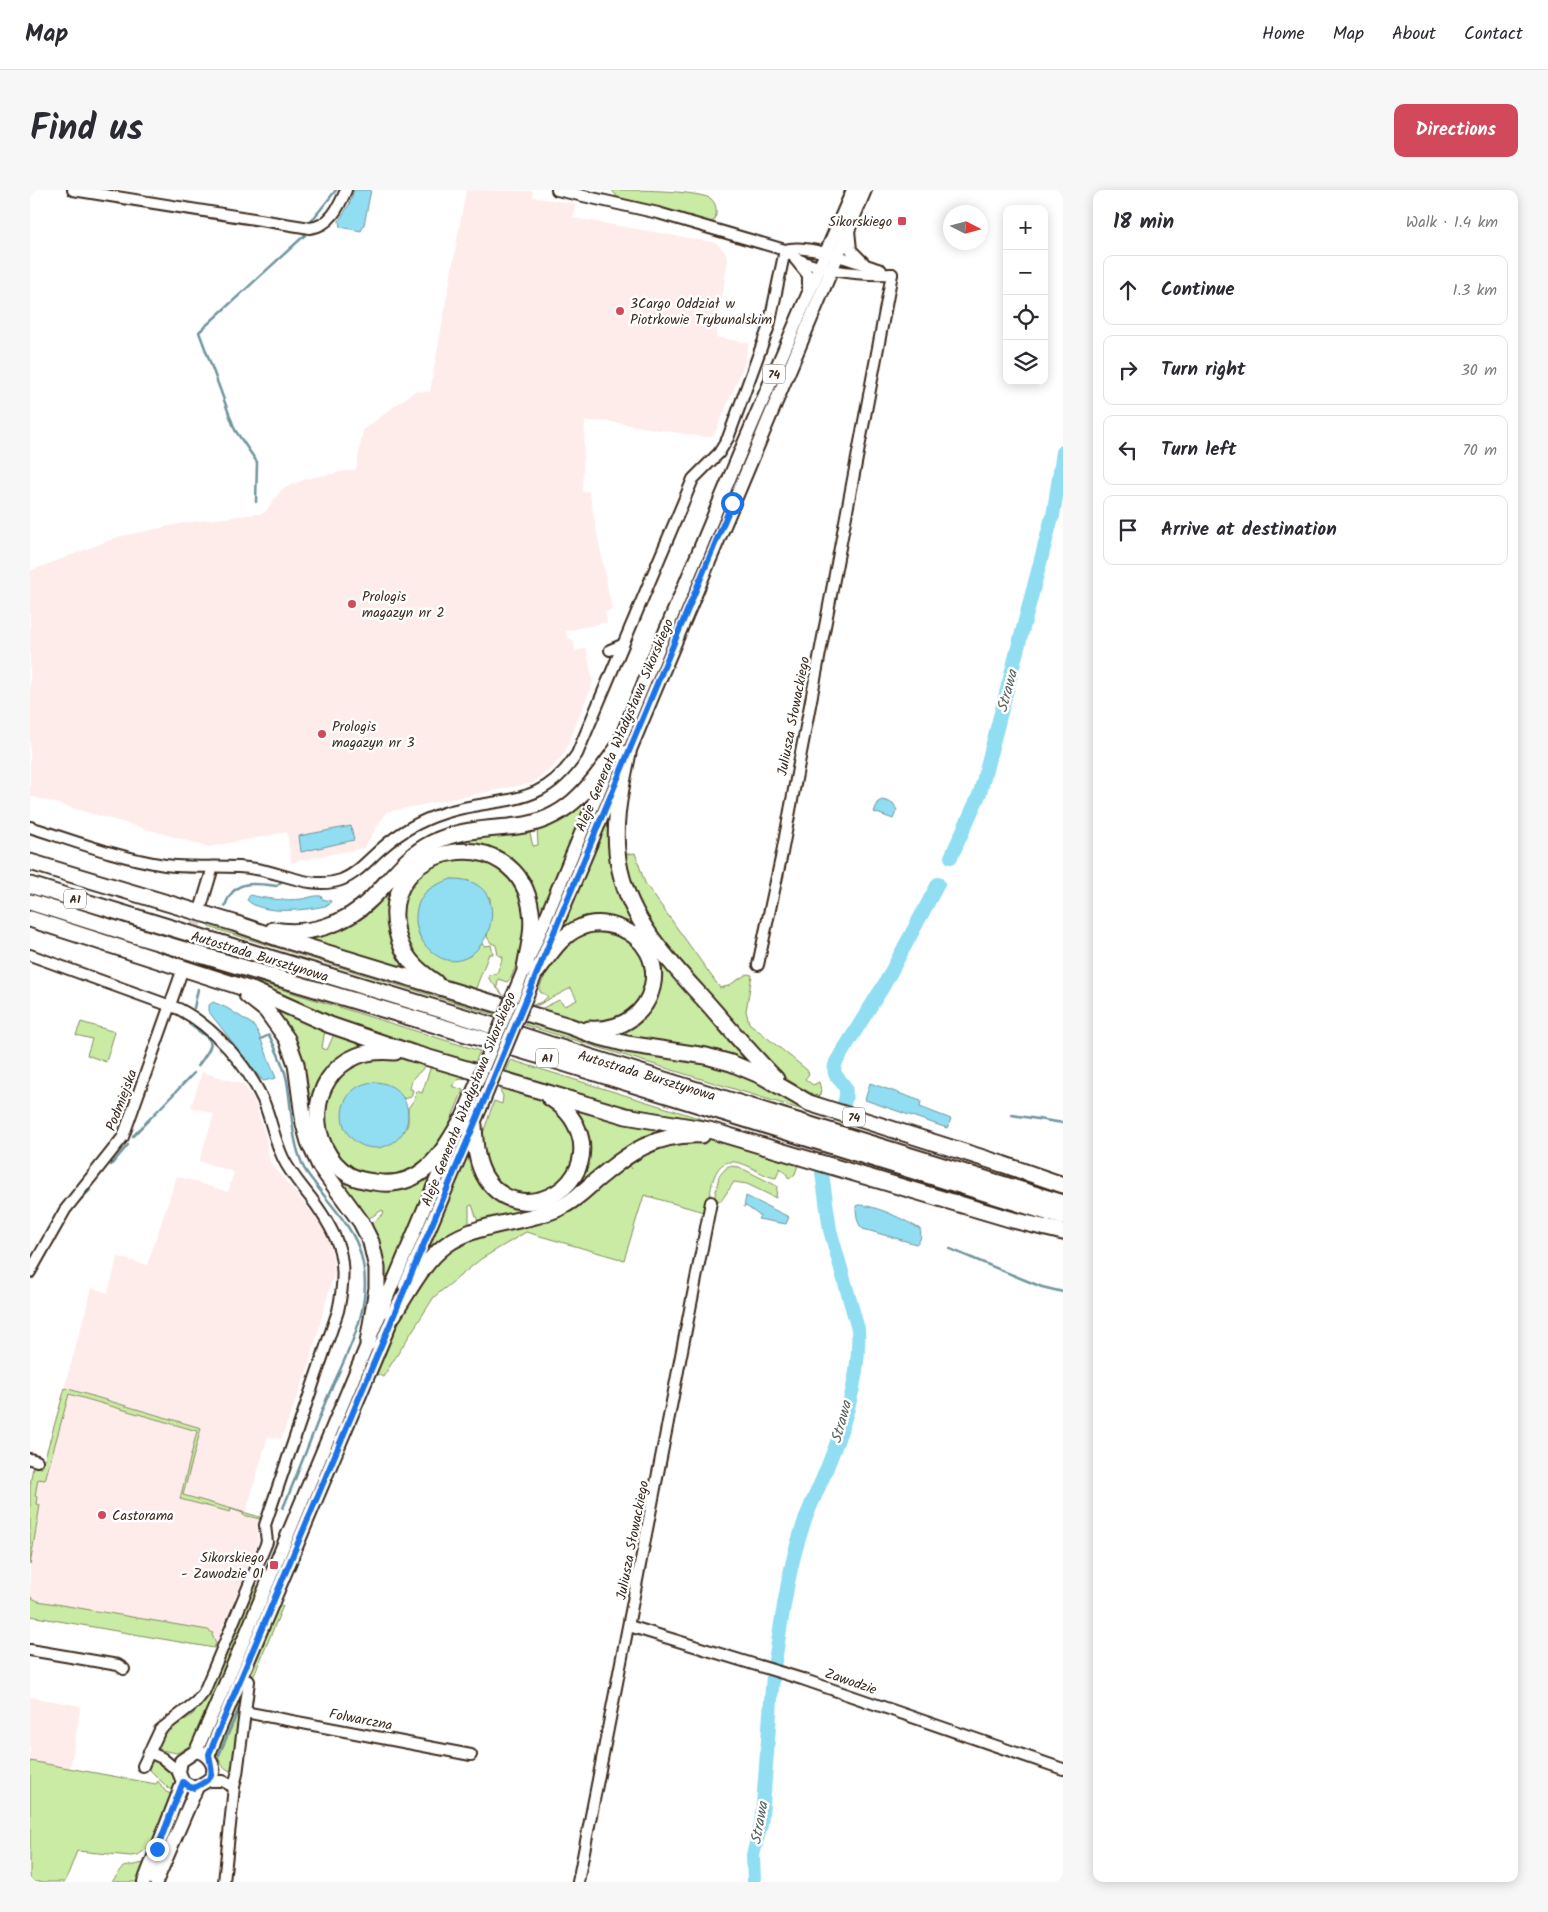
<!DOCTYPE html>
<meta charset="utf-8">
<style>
:root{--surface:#fff;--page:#f7f7f7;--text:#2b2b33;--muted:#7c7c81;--line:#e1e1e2;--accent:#d1495b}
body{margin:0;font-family:Kalam,sans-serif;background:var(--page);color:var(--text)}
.controls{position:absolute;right:15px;top:15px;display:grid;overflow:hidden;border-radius:10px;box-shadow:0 2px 12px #0003}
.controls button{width:45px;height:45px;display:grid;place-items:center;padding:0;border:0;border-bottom:1px solid var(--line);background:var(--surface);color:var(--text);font:25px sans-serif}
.compass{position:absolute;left:913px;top:15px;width:45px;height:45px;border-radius:50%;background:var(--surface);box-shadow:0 2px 12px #0003;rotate:96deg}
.stop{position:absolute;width:15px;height:15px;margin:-11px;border:4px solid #1a73e8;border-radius:50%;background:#fff}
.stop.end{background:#1a73e8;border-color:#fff;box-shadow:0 1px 5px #0008}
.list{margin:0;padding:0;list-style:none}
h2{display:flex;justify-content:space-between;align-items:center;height:65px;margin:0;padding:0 20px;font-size:21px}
h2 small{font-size:16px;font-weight:400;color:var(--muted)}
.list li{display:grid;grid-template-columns:32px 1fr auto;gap:15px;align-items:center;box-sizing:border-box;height:70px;margin:0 10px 10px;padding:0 10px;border:1px solid var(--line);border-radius:10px}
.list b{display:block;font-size:19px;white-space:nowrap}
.list em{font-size:16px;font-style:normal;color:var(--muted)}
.icon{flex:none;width:28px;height:28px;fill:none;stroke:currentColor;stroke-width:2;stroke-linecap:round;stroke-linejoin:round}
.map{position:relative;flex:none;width:1033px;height:1692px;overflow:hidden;border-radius:10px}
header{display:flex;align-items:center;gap:30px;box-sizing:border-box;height:70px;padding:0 25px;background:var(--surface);border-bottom:1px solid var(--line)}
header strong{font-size:24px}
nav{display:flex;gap:28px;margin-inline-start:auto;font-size:18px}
.intro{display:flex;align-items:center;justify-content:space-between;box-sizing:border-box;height:120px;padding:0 30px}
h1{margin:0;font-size:35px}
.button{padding:12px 22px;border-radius:10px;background:var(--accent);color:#fff;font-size:18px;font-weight:700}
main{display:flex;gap:30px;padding:0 30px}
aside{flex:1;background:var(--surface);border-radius:10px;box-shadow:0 2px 12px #0003}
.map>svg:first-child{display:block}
.built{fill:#feeceb}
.green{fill:#caeba3;stroke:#828a60}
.water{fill:#91ddf1;stroke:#6f959d}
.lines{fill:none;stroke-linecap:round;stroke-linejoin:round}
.stream{stroke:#6f959d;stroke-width:2.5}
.river{stroke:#91ddf1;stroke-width:14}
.minor-tunnel{stroke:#d8d4d2;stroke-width:10;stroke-dasharray:10 5;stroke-linecap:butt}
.minor-casing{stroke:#3b2a1e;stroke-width:14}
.major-casing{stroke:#3b2a1e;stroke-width:16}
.highway-casing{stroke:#3b2a1e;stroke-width:19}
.minor{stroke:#fff;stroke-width:10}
.major{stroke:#fff;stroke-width:12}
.highway{stroke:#fff;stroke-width:15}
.major-bridge-casing{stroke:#3b2a1e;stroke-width:16;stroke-linecap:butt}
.major-bridge{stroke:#fff;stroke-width:12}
.route{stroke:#1a73e8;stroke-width:6}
.poi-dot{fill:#d1495b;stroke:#fff;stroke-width:2}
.labels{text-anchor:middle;stroke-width:5;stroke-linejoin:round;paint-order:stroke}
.shield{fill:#fff;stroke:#766a62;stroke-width:1}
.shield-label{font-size:12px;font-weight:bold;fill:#3b2a1e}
.poi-label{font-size:14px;fill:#3b2a1e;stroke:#fff;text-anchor:start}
.street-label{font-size:14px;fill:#3b2a1e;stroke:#fff}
.water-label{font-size:15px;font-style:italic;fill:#55605d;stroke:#fff}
</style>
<header>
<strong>Map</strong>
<nav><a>Home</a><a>Map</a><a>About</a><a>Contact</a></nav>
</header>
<div class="intro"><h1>Find us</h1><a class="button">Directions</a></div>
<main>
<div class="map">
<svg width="1033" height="1692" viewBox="0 0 1033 1692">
<rect width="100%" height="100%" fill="#fff"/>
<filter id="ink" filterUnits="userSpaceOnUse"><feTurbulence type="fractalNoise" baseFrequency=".02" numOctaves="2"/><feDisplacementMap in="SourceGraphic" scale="10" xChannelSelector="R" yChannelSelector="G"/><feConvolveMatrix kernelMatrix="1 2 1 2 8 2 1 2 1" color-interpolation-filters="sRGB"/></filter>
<g filter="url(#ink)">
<g class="built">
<path d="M436 0 503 1V7L545 14 543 28 687 53 696 63 698 70 686 147 719 153 714 175 684 245 677 247 667 246 582 232 555 231 552 302 559 301 582 420 575 422 577 432 536 441 537 447 544 451 545 461 556 458 563 492 535 562 523 577 503 593 356 622 334 658 261 672 257 642 179 657 0 606V381L88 347 154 333 234 323 252 299 276 289 326 279 333 240 385 201 400 202Z"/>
<path d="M172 882 213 894 223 908 234 941 240 972 297 1041 305 1079 277 1181 251 1249 238 1246 216 1322 230 1327 227 1341 228 1352 184 1458 0 1426V1295L3 1276 12 1278 62 1098 78 1103 88 1067 117 1075 147 986 198 1002 204 982 169 971 184 924 161 917Z"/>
<path d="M0 1507 51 1516 40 1579 0 1571Z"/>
</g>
<g class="green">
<path d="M582 0C607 0 659 0 680 8 687 13 687 22 685 30L677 34 624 17 588 8Z"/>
<path d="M563 602 506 737 499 695 429 656 365 703 383 782 259 747 289 743 381 671 418 651 499 640 503 656 508 655 507 636Z"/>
<path d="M585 607 591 696 721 867 718 876 583 845 590 841 628 779 582 730 524 753Z"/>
<path d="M605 663 615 693 690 798 698 796 717 784 722 785 716 821 719 833 777 880 779 884 775 889 783 895 789 892 791 900 789 908 760 891 742 876 637 758 623 739 602 699 592 665Z"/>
<path d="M444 666 479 684 495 712 494 755 481 788 477 792 468 789 467 797 473 805 459 789V785L467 783 473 767 468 765 466 755 461 753 457 747 461 726 460 708 439 691 421 689 387 738 390 747 403 763 432 769 440 766 452 754 455 756 461 755 463 764H459L444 803 406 789 384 770 370 731V720L382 691 408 670Z"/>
<path d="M0 700 458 841 456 845 0 706Z"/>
<path d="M180 730 467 820 465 825 179 737Z"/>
<path d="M583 739 608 759 616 774 617 792 604 821 564 837 506 819 513 818 529 810 535 816 547 810 541 798 508 815H503L512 812 518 806 510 802V796L527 762 554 741Z"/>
<path d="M167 773 450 861 443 877 338 843 166 776Z"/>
<path d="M236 815 270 828 295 840 292 858 297 860 305 842 348 855 307 871 285 942 335 996 409 971 348 1117 340 1036 354 1023 352 1020 338 1029 286 959 270 880Z"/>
<path d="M498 829 682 872 910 962 495 835Z"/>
<path d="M51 832 85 842 76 872 57 865 62 849 46 845Z"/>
<path d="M371 866 394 872C394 881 390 881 385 886 382 888 381 895 380 899L383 900 381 907 374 909 373 907 374 942 378 934V918L384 910 387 901 392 903 401 876 404 875 439 886 438 888 427 890 422 896 433 900 414 947 389 979 364 988 331 985 310 972 292 937 299 901 311 882 329 871Z"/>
<path d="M481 870 918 1005 474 886Z"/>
<path d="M470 895 515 910 524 915 546 946 543 975 525 999 498 1006 476 1001 458 984 451 949 464 911 472 914 473 906 469 898Z"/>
<path d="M542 916 656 939 555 994 518 1017 448 1032 442 1015 439 1016V1037L388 1077 441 953V967L488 1016 550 988Z"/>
<path d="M673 948 688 950 769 972 765 984 759 989 755 982 750 978 746 988C736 987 727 980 718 976 681 959 682 998 677 1023L614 1005 594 1070 496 1042 451 1069 404 1107 353 1187 347 1184 370 1129 386 1098 406 1070 439 1047 498 1031 594 971 602 979 597 971 611 961Z"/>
<path d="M698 976 709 977 747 996 746 1008 717 994 704 992 691 1011 684 1010 689 986Z"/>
<path d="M35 1198 171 1238 153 1305 230 1327V1329L213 1325V1323L201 1319 200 1322 150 1309 167 1241 39 1204 15 1290 8 1289 5 1306 7 1307 6 1314 10 1315 0 1375V1296L3 1276 12 1278Z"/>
<path d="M224 1395 229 1397 163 1554 147 1563 131 1560 127 1555 133 1544 162 1525 175 1510Z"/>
<path d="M0 1407 8 1411 178 1440 183 1443 182 1445 186 1453 184 1458 0 1426Z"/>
<path d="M247 1414 253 1416 222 1490 204 1582C192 1580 186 1568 187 1556Z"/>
<path d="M121 1569C136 1569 149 1588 145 1602L138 1598 117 1577Z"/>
<path d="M0 1571 126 1594 128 1591 136 1602 144 1605 119 1657 108 1665 101 1666 47 1661 35 1692H0Z"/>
<path d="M114 1673 115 1678 109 1692H82L93 1677Z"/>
</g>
<g class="water">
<path d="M324 0H341L334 35 331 41 310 37 309 31 319 15Z"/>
<path d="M852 610 863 613 867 620 863 629 844 622 848 612Z"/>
<path d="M321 636 324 650 271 662 269 646Z"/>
<path d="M421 689C497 687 452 801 403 763 385 749 380 722 394 704 401 696 411 693 421 689Z"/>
<path d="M220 705C237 709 254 711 272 709 278 708 285 705 291 706L292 709 301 711 299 715C280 720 232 726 217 710Z"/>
<path d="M183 812 197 818 222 834 228 842 246 888 234 891 231 889 179 822V815Z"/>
<circle cx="345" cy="925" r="33"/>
<path d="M840 893 891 911 890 917 921 929 917 938 835 910Z"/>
<path d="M716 1006 759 1027 756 1034 728 1029 730 1026 716 1016 714 1017Z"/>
<path d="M828 1015C846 1015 875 1030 890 1039 891 1045 892 1050 886 1054L833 1039C827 1035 826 1023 826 1016Z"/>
</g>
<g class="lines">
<g class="stream">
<path d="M279 34 306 0"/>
<path d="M226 312 227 272 205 240 169 142 275 45 276 41"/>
<path d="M195 716C204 689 223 693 246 696L251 692"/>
<path d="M164 818 168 799"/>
<path d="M159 830V834C185 853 187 849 168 876"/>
<path d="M231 849 239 845C246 860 254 874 257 891 262 920 261 948 273 976 276 983 282 989 286 995 302 1017 324 1038 331 1065 346 1118 315 1166 295 1213 281 1248 268 1283 253 1318"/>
<path d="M982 925 1033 933"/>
<path d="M103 946 164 883"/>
<path d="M81 975 98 955"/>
<path d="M50 1010 60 1000"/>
<path d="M38 1025 44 1017"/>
<path d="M22 1054 34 1033"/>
<path d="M920 1059 1012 1097 1033 1102"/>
<path d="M3 1088 19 1060"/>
<path d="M189 1565 211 1514"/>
</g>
<g class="river">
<path d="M1023 326 1033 262"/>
<path d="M921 667 950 603 1021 331"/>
<path d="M814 914C823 886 798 894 806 872L854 795 908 694"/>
<path d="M744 1477C752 1431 757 1383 772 1339 777 1322 785 1306 792 1290 812 1242 831 1191 828 1139L800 1040 792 983"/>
<path d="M724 1692 723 1665 731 1634 733 1615 743 1485"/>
</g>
<path class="minor-tunnel" d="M151 783 171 718"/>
<defs>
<g id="minor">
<path d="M43 0 280 38C300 36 309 17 316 0"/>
<path d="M527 0 628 23 755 60C778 82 831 85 862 84"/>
<path d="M819 40 821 60 834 73"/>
<path d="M755 60C778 53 828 73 851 80"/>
<path d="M765 69 778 85V100"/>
<path d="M580 460 592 455"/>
<path d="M0 637C44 651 89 668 135 675 165 679 196 674 226 679 253 683 283 700 311 690 327 684 339 669 352 658 370 642 392 630 414 623 470 605 510 621 547 564L663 289 689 263 698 248 739 136 755 60"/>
<path d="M171 717 183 677"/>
<path d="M0 765 149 819C184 837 217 875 233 910 241 929 244 949 253 968 260 983 271 995 281 1008 311 1048 319 1072 308 1121L235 1335 237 1352 174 1502 166 1512 130 1540 113 1576"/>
<path d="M728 775 751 668 862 84"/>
<path d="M0 1082 35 1020 93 947 151 784"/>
<path d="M0 1269 7 1271"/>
<path d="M599 1436 772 1489 1033 1579"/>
<path d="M0 1460 88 1475 94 1479"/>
<path d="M215 1522 441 1565"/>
<path d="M119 1562 132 1568 149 1582"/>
<path d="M177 1591H193L204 1597"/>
<path d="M194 1692 204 1597 207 1584 219 1491"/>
<path d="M548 1692 681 1012"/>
</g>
<g id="major">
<path d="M483 806 712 258 823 0"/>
<path d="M495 810 835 0"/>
<path d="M375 1096 450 919"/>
<path d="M166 1561 194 1497 447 892"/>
<path d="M166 1561C178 1563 191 1580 178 1590 174 1593 168 1596 164 1598L153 1592 149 1582 151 1571Z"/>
<path d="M179 1568V1564L367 1117"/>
<path d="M114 1692 153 1592"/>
<path d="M126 1692 167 1597"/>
</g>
<g id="highway">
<path d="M598 563C590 601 581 641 590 680 602 735 643 775 679 815 701 840 722 865 746 889"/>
<path d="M0 672 204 733 248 748 539 836 566 846 597 854 676 866 701 873 732 886 779 913 972 974 1033 995"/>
<path d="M0 695 451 832 521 855 1033 1013"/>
<path d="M0 712 114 748 520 869 1033 1027"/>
<path d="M0 729 224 801 300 835 382 863 596 926 679 940 983 1030 1033 1042"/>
<path d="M243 740C279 746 315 735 341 709 361 689 376 666 402 653 429 639 459 639 488 636 538 630 560 596 587 559"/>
<path d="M507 781C519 766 530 746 549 738 561 732 575 733 587 737 647 757 630 844 559 839"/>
<path d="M405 792C385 779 372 765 367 742 346 652 489 627 501 721 504 741 498 759 495 778"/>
<path d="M217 805 236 820 257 849 266 874 274 934 279 952 290 976 331 1032 341 1052 347 1078V1098L338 1153"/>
<path d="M365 862C352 861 339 861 327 866 277 886 275 957 319 985 326 989 336 991 344 992 390 1000 411 966 431 931"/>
<path d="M444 935C445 954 446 974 457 990 488 1035 560 1003 551 950 547 931 536 918 520 908"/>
<path d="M363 1125C379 1101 392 1073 416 1055 448 1032 491 1034 527 1019 541 1013 553 1002 564 992 599 963 624 943 672 945"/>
</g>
</defs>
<use href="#minor" class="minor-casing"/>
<use href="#major" class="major-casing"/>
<use href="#highway" class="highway-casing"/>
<use href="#minor" class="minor"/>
<use href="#major" class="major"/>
<use href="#highway" class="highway"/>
<defs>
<g id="major-bridge">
<path d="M447 892 483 806"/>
<path d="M450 919 495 810"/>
</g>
</defs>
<use href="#major-bridge" class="major-bridge-casing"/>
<use href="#major-bridge" class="major-bridge"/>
</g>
</g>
<g class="lines" filter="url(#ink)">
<path class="route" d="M127 1659 153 1592 158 1596 164 1598C187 1586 182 1587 179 1564L444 935 702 313"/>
</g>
<g class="poi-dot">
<rect x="867" y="26" width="10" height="10" rx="2.5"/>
<circle cx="590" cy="121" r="5"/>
<circle cx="322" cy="414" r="5"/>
<circle cx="292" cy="544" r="5"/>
<circle cx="72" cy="1325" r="5"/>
<rect x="239" y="1370" width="10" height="10" rx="2.5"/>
</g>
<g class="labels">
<g class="shield">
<rect x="733" y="174.5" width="22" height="19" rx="4"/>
<rect x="34" y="699.5" width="22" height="19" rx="4"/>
<rect x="506" y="858.5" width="22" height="19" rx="4"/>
<rect x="813" y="917.5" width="22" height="19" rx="4"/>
</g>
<g class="shield-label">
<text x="744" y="188">74</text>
<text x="45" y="713">A1</text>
<text x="517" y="872">A1</text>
<text x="824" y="931">74</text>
</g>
<g class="poi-label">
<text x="862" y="36" text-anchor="end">Sikorskiego</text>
<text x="600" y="118">3Cargo Oddział w<tspan x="600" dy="16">Piotrkowie Trybunalskim</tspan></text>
<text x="332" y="411">Prologis<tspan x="332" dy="16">magazyn nr 2</tspan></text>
<text x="302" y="541">Prologis<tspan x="302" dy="16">magazyn nr 3</tspan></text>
<text x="82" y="1330">Castorama</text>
<text x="234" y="1372" text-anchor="end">Sikorskiego<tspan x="234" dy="16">- Zawodzie 01</tspan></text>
</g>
<g class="street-label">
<text transform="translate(763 526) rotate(-79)" y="5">Juliusza Słowackiego</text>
<text transform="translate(594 535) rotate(-67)" y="5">Aleje Generała Władysława Sikorskiego</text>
<text transform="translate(230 766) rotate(17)" y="5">Autostrada Bursztynowa</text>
<text transform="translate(617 885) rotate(17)" y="5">Autostrada Bursztynowa</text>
<text transform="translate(438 909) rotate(-68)" y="5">Aleje Generała Władysława Sikorskiego</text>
<text transform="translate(91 910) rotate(-69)" y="5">Podmiejska</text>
<text transform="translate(602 1350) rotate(-79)" y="5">Juliusza Słowackiego</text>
<text transform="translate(821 1491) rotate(19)" y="5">Zawodzie</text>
<text transform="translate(331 1529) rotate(11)" y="5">Folwarczna</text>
</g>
<g class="water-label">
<text transform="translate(977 501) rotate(-75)" y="5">Strawa</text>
<text transform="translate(811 1232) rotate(-75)" y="5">Strawa</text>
<text transform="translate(729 1633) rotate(-80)" y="5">Strawa</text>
</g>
</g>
</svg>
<div class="controls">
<button>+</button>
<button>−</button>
<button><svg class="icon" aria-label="locate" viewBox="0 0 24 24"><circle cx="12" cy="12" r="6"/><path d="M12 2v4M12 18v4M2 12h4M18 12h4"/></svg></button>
<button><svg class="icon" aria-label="layers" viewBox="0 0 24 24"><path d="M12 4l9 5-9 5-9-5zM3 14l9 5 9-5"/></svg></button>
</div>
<svg class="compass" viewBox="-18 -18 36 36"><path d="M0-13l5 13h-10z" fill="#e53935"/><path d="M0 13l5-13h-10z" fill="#7c7c81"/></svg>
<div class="stop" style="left:702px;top:313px"></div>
<div class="stop end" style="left:127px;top:1659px"></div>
</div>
<aside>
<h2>18 min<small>Walk · 1.4 km</small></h2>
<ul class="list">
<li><svg class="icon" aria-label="ahead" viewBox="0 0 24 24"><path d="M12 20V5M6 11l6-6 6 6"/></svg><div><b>Continue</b></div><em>1.3 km</em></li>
<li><svg class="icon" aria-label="right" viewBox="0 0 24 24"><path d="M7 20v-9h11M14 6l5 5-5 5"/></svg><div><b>Turn right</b></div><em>30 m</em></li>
<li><svg class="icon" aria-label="left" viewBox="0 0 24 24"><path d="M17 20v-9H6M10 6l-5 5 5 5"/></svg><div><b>Turn left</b></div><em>70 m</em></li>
<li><svg class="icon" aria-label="arrive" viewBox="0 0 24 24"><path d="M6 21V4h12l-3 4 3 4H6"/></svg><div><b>Arrive at destination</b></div></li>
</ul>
</aside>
</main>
